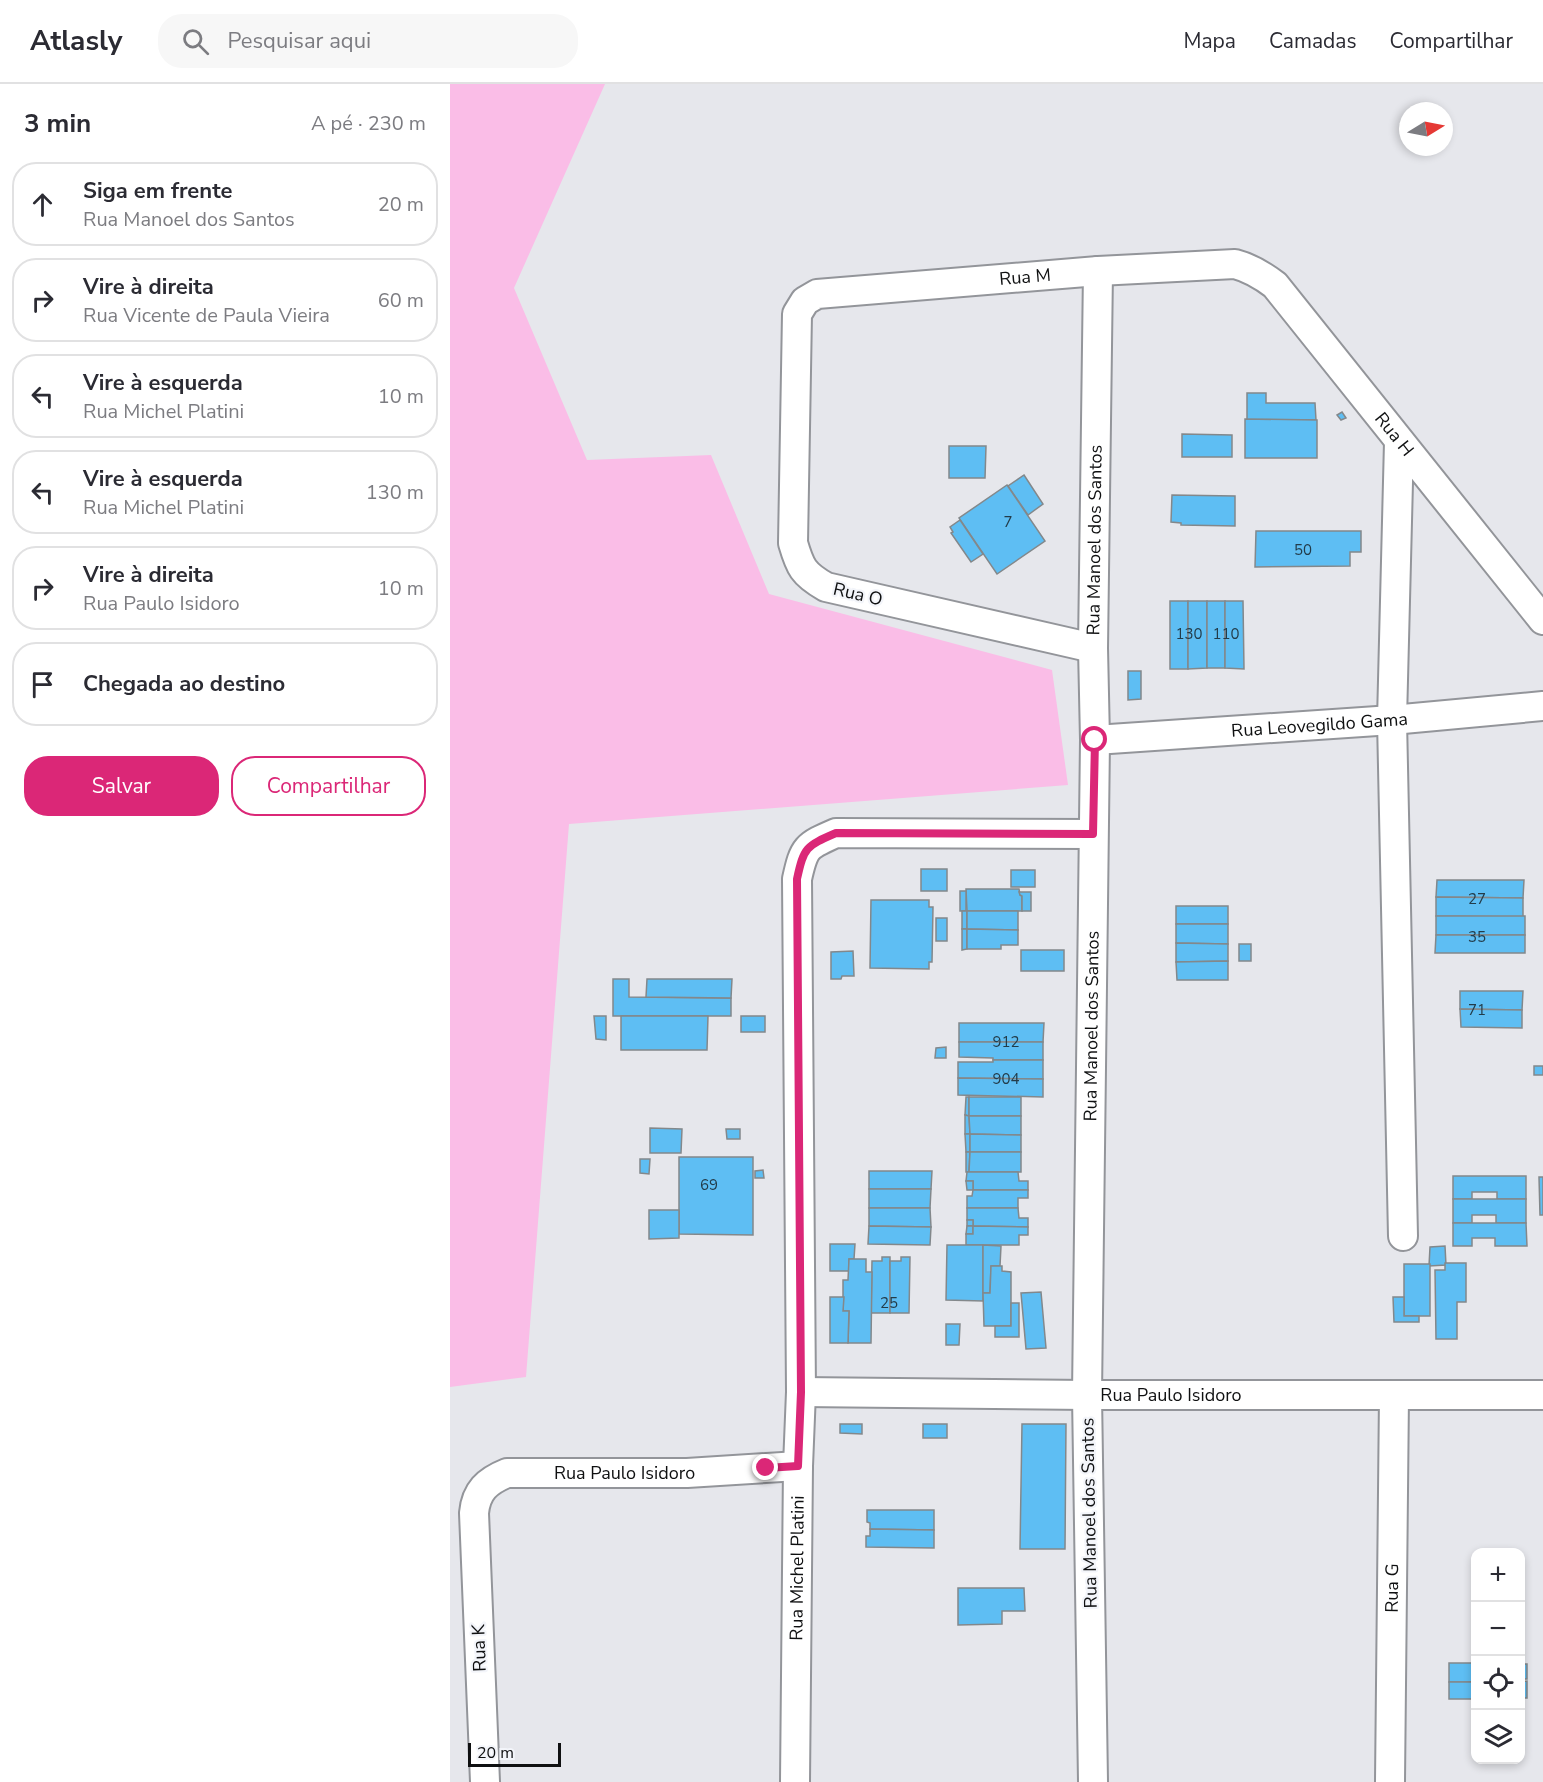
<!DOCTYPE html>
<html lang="pt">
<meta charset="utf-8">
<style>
:root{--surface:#fff;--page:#f7f7f7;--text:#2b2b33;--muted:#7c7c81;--line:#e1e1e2;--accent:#db2777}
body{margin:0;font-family:"Nunito Sans",sans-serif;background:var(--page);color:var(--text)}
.controls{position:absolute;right:18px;bottom:18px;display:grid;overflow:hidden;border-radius:12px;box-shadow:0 3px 9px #0003}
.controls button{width:54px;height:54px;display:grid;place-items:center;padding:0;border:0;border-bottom:2px solid var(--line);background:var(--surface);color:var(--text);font:30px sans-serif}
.compass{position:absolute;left:949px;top:18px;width:54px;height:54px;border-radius:50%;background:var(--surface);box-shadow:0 3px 9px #0003;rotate:80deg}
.scale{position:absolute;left:18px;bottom:15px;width:93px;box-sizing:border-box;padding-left:6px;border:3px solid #0f1011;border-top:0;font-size:16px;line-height:21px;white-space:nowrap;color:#0f1011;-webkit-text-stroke:4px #f3f5fa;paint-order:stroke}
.stop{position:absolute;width:18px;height:18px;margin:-14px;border:4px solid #db2777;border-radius:50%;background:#fff}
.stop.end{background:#db2777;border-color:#fff;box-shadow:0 2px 6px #0008}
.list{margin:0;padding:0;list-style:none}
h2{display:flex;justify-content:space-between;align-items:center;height:78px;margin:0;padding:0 24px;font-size:26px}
h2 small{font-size:20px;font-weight:400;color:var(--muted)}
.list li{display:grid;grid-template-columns:39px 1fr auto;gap:18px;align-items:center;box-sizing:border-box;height:84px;margin:0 12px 12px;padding:0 12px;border:2px solid var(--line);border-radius:24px}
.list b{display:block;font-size:22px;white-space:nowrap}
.list p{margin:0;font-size:20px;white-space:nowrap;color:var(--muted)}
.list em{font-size:20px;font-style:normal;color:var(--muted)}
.actions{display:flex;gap:12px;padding:18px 24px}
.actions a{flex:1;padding:14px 0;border:2px solid var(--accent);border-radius:24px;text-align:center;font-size:21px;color:var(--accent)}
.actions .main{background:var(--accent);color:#fff}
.icon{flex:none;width:33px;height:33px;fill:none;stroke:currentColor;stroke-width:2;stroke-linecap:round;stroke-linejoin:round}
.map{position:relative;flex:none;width:1093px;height:1698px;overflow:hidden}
header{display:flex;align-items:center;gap:36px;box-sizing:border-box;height:84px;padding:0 30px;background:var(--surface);border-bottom:2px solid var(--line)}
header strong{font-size:28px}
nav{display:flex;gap:33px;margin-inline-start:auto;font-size:21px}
.search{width:420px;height:54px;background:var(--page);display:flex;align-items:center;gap:15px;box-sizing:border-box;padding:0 21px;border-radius:24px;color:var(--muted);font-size:22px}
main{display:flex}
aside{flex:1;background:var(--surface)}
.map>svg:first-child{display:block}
.green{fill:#fabde7}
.building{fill:#5ebef3;stroke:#83888b;stroke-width:1.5}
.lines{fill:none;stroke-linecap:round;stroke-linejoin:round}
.minor-casing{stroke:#93959a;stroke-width:32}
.minor{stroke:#fff;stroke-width:28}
.route{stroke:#db2777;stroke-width:8}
.labels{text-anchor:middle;stroke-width:4.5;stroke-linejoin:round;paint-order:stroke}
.number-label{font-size:15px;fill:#233c4a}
.street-label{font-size:18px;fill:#0f1011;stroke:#f3f5fa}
</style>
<header>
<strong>Atlasly</strong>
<div class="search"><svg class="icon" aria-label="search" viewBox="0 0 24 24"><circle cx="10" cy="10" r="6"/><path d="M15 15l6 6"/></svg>Pesquisar aqui</div>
<nav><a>Mapa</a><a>Camadas</a><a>Compartilhar</a></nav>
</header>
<main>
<aside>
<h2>3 min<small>A pé · 230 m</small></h2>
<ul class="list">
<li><svg class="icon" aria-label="ahead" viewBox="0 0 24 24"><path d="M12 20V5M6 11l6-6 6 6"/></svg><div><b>Siga em frente</b><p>Rua Manoel dos Santos</p></div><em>20 m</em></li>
<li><svg class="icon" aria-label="right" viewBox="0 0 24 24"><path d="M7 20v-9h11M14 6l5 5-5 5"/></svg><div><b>Vire à direita</b><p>Rua Vicente de Paula Vieira</p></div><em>60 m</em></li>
<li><svg class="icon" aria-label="left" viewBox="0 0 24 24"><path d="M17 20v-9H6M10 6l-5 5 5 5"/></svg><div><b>Vire à esquerda</b><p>Rua Michel Platini</p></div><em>10 m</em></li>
<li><svg class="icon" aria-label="left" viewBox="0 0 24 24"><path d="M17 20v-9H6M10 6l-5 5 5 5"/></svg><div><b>Vire à esquerda</b><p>Rua Michel Platini</p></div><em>130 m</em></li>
<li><svg class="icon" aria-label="right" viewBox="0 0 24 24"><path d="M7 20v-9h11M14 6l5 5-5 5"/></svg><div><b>Vire à direita</b><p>Rua Paulo Isidoro</p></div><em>10 m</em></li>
<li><svg class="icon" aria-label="arrive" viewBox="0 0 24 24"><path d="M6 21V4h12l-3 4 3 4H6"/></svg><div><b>Chegada ao destino</b></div></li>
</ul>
<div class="actions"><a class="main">Salvar</a><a>Compartilhar</a></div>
</aside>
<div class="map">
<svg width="1093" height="1698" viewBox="0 0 1093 1698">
<rect width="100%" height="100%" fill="#e6e7ec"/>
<path class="green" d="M0 0H155L64 204 137 376 261 371 319 510 602 586 618 701 119 740 76 1293 0 1303Z"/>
<g class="building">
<path d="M797 309H816V319H865L866 336H797Z"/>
<path d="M892 328 896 334 891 336 887 331Z"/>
<path d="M795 335 867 336V374H795Z"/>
<path d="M732 350 782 351V373H732Z"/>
<path d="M499 362H536L535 394H499Z"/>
<path d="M574 391 593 420 578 431 558 402Z"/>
<path d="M557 401 595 457 547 490 509 434Z"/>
<path d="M722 411 785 412V442L731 441V439L721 438Z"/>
<path d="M510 436 533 470 521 478 501 449 503 448 500 443Z"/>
<path d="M806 447H911V468H900V482L805 483Z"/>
<rect x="720" y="517" width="18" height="68"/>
<path d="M738 517H757V584L738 585Z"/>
<rect x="757" y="517" width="18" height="67"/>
<path d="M775 517H793L794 585 775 584Z"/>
<path d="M678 587H691V615L678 616Z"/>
<rect x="471" y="785" width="26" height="22"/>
<rect x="561" y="786" width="24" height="17"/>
<path d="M987 796H1074L1073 814 986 813Z"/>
<path d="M516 805H569L570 811 572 812V827H517Z"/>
<rect x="510" y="807" width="6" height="20"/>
<path d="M569 808H581V827H572V812L570 811Z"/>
<path d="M986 813 1073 814V833L986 832Z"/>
<path d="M421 816H479V823H483L482 878H479V885L420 884Z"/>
<rect x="726" y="822" width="52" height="18"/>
<rect x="512" y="827" width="5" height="18"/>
<path d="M517 827H568V846L517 845Z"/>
<rect x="986" y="832" width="89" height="19"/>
<rect x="486" y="834" width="11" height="23"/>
<path d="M726 840H778V860L726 859Z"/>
<path d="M512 845H517V865L512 866Z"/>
<path d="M517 845 568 846V861H551V865H517Z"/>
<path d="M986 851H1075V869H985Z"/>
<path d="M726 859 778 860V877L726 878Z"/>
<rect x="789" y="860" width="12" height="17"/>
<rect x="571" y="866" width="43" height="21"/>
<path d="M403 867 404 892H392L391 895H381V868Z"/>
<path d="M778 877V896H727L726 878Z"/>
<path d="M163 895H179V913L281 914V932H163Z"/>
<path d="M197 895H282L281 914 196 913Z"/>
<path d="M1010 907H1073L1072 926 1010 925Z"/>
<path d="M1010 925 1072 926V944L1011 943Z"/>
<path d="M144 932H156V956L146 955Z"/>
<path d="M171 932H258L257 966H171Z"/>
<rect x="291" y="932" width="24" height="16"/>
<path d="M509 939H594L593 958H509Z"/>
<path d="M509 958H593V976H543V974L509 973Z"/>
<path d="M496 963V974H485L486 964Z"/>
<path d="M543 976H593V995L508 994V978H543Z"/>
<rect x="1084" y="982" width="9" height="9"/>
<path d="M508 994 593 995V1013L508 1011Z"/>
<path d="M516 1013H519V1032L515 1031Z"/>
<rect x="519" y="1013" width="52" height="19"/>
<path d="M515 1031 519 1032 520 1050H515Z"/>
<path d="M519 1032H571V1051L520 1050Z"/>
<path d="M200 1044 232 1045 231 1069H200Z"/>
<path d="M276 1045H290V1055H277Z"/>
<path d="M515 1050H520V1068H516Z"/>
<path d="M520 1050 571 1051V1068H520Z"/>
<path d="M516 1068H520L519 1088H516Z"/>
<path d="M520 1068H571V1088H519Z"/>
<path d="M229 1073H303V1151L229 1150Z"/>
<path d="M190 1075H200L199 1090 190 1089Z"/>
<path d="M313 1086 314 1094H305V1087Z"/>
<path d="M419 1087H482L481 1105H419Z"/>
<path d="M517 1088H568L569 1097H578V1106H523V1097H516Z"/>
<path d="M1003 1092H1076V1115H1047V1108H1022V1115H1003Z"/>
<path d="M1089 1093H1093V1131H1090Z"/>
<path d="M516 1097H523V1106H517Z"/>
<path d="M419 1105H481L480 1124H419Z"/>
<path d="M523 1106H578V1114H568V1124H517V1112H522Z"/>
<path d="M1003 1115H1076V1139H1046V1131H1022V1139H1003Z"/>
<path d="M419 1124H480L481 1143 419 1142Z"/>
<path d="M517 1124H568L569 1134H578V1143L523 1142V1136H517Z"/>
<path d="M199 1126H229V1154L199 1155Z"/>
<rect x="517" y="1136" width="6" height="6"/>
<path d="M1003 1139H1076L1077 1162H1045V1154H1022V1162H1003Z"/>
<path d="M419 1142 481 1143 480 1161 418 1160Z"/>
<path d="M517 1142H523V1150H516Z"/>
<path d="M523 1142 578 1143V1151H569V1161H516V1150H523Z"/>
<path d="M380 1160H405L404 1175H399V1187H380Z"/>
<path d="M497 1161H533V1217L496 1216Z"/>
<path d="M533 1161 551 1162 550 1182H541L540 1209H533Z"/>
<path d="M995 1162 996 1181 979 1182 980 1163Z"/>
<path d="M432 1173H440V1229H421L422 1177H432Z"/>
<path d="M451 1173H460L459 1229H440V1177H451Z"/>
<path d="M399 1175H416V1188H422L421 1259H398L399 1227H393V1196H398Z"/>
<path d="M995 1179H1016V1218H1007V1255H986L985 1186H995Z"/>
<rect x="954" y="1180" width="26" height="52"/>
<path d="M541 1182H552V1187L561 1188V1242H534L533 1209H540Z"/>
<path d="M591 1208 596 1264 576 1265 571 1209Z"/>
<path d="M380 1213H394L393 1227H399L398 1259H380Z"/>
<path d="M943 1213H954V1232H969V1238H944Z"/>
<path d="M561 1219H569V1253H545V1242H561Z"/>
<path d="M496 1240H510L509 1261H496Z"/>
<path d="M390 1340H412V1350L390 1349Z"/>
<rect x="473" y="1340" width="24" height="14"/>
<path d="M572 1340H616L615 1465H570Z"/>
<path d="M417 1426H484V1446L420 1445V1439L417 1438Z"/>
<path d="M420 1445 484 1446V1464L416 1463V1452H420Z"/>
<path d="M508 1504H574L575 1527H552V1540L508 1541Z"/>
<rect x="999" y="1579" width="27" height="19"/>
<rect x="1070" y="1580" width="7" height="15"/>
<path d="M1077 1597V1614H1070V1598Z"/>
<rect x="999" y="1598" width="27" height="17"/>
</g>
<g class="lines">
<defs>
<g id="minor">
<path d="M949 358 942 636 953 1152"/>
<path id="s1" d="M643 564 376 503C353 490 350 483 343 459L347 230 355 217 367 210 648 187 785 180C800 184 812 191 825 201L1093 536"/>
<path id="s2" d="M645 656 942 636 1093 622"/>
<path id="s3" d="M351 1308 637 1311H1093"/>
<path id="s4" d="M35 1698 24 1429C26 1407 37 1397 57 1389H237L348 1382"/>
<path id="s5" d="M345 1698 348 1382 351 1308 347 795C354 763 356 762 386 749L643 750"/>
<path id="s6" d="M643 1698 637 1311 645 656 643 564 648 187"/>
<path id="s7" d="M940 1698 944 1311"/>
</g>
</defs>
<use href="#minor" class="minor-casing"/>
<use href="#minor" class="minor"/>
</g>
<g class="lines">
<path class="route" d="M316 1384 348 1382 351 1308 347 795C354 763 356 762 386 749L643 750 645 656"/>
</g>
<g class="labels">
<g class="number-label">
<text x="558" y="443">7</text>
<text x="853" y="471">50</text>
<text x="739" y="555">130</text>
<text x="776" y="555">110</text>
<text x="1027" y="820">27</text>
<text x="1027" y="858">35</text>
<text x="1027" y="931">71</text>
<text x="556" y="963">912</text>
<text x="556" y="1000">904</text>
<text x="259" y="1106">69</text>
<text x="439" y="1224">25</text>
</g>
<g class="street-label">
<text dy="6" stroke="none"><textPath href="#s1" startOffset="798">Rua M</textPath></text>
<text dy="6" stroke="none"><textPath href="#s1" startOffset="1245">Rua H</textPath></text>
<text dy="6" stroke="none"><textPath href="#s6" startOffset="1242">Rua Manoel dos Santos</textPath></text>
<text transform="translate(408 510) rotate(13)" y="6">Rua O</text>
<text dy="6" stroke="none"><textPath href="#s2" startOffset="225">Rua Leovegildo Gama</textPath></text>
<text dy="6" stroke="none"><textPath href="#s6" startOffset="756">Rua Manoel dos Santos</textPath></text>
<text dy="6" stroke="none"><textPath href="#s3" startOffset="370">Rua Paulo Isidoro</textPath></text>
<text dy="6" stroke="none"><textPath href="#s4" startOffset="442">Rua Paulo Isidoro</textPath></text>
<text transform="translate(639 1429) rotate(-91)" y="6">Rua Manoel dos Santos</text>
<text dy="6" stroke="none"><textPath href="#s5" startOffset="214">Rua Michel Platini</textPath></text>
<text dy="6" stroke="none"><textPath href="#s7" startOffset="194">Rua G</textPath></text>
<text transform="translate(29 1564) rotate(-92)" y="6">Rua K</text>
</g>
</g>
</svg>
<div class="controls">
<button>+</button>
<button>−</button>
<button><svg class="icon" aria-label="locate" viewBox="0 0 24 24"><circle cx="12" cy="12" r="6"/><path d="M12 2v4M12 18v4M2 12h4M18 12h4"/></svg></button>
<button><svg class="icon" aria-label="layers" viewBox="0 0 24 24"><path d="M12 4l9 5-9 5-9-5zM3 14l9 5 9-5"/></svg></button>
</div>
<svg class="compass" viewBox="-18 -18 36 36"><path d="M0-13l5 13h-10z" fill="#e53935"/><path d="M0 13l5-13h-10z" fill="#7c7c81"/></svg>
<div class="scale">20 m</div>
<div class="stop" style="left:645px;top:656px"></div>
<div class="stop end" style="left:316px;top:1384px"></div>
</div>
</main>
